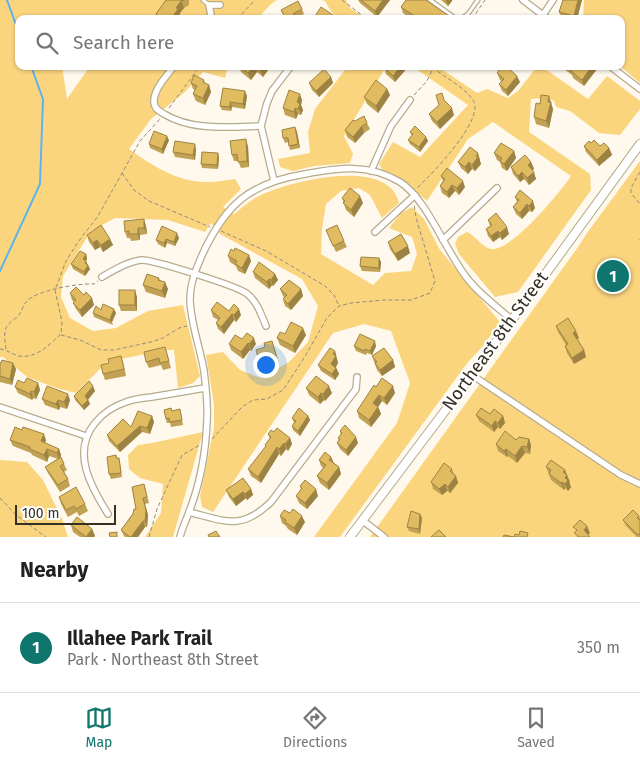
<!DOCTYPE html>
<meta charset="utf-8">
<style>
:root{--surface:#fff;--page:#f6f6f6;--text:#222;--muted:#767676;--line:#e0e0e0;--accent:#0f766e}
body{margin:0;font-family:"Fira Sans",sans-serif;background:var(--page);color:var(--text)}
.scale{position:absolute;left:15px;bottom:12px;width:101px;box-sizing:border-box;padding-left:5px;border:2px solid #353024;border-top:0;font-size:14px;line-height:18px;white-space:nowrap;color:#353024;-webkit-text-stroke:4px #fff;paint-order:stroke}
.you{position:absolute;left:265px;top:364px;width:18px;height:18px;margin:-12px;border:4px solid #fff;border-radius:50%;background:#1a73e8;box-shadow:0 0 0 8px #1a73e833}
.badge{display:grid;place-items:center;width:32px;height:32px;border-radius:50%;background:var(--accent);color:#fff;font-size:16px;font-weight:700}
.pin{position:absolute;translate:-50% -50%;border:2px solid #fff;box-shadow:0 1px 5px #0006}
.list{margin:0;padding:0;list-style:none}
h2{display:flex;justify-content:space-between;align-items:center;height:65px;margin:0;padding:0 20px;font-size:21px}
h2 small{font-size:16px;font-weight:400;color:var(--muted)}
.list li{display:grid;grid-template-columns:32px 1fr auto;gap:15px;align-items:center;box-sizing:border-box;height:90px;padding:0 20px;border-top:1px solid var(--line)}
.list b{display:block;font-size:19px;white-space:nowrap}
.list p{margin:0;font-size:16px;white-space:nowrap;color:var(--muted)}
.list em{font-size:16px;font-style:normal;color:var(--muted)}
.icon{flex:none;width:28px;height:28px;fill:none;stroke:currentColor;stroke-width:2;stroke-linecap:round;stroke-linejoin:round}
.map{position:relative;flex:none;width:640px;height:537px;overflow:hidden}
.search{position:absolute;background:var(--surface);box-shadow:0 1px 4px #0004;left:15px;right:15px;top:15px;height:55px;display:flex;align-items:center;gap:12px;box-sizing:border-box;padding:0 18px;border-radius:10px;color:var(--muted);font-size:19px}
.sheet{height:155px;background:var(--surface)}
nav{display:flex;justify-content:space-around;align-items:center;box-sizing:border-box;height:70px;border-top:1px solid var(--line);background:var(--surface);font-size:14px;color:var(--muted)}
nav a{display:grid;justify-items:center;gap:2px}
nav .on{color:var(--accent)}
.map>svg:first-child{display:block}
.green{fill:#fbd57e}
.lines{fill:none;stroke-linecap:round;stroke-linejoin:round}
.stream{stroke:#5eb3ed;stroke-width:2}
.service-casing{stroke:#b7ab8d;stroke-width:5.5}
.minor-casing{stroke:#b7ab8d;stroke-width:8}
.tertiary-casing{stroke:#b7ab8d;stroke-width:10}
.path{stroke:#908b7f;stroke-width:1;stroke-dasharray:4 2.5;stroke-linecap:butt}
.service{stroke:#fff;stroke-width:3}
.minor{stroke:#fff;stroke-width:5.5}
.tertiary{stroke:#fff;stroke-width:8}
.wall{fill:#c1a153}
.shaded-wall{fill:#9d8343}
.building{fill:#e0bb60;stroke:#9d8343}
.labels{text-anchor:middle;stroke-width:4.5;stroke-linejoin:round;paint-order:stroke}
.street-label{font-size:18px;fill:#353024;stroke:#fff}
</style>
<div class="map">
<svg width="640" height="537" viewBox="0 0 640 537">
<rect width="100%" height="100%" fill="#fef9ec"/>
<g class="green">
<path d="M0 0H277L271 4 257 19H19V66H62L67 99 90 66H228L225 78 203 72 185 92 151 119 129 149C151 165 179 183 208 182 217 182 226 180 235 179L241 189 223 207 234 214C242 208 250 200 259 196 289 181 389 156 399 203L382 218 370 195 359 188 341 191 326 204 322 229 321 254 373 285 385 273 411 271 417 254 412 237 389 228 401 213 412 207 424 219 440 250 500 322 483 346 468 362 340 537H314L397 423 410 383 391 331 364 324 333 333 213 512 202 507 200 496 214 428V405L206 355 223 352 240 370 261 378 289 362 308 342 318 306 302 279 220 234 211 223 205 232 168 220 115 218 91 231 63 276 61 297 70 318 93 331 116 328 148 311 183 305 200 376 193 383 178 388 174 350H165L107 362 76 393 56 388 27 377 3 357H0Z"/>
<path d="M322 0H346L350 8 367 19C342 19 338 25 325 1Z"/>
<path d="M584 0H640V83L620 66H621V19H583Z"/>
<path d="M348 66H388L384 70 344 136 353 154 350 163 314 166 293 171 280 167 278 159 310 153 308 132 315 109Z"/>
<path d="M412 66H437L477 93 487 89 508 98 518 91 536 68 535 66H541L588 99 607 76 640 101V109L620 135 599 133 570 111 556 107 554 101 548 98 531 99 529 132 590 174 591 190 518 292 495 297 459 254 455 244 458 237 467 232C476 236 482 248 492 249 513 250 560 192 571 176L493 122 468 139 427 201 409 185 383 171 379 164 393 142 420 157 468 105Z"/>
<path d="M640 161V537H370L578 247 587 233Z"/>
<path d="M203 432 173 537H145L161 513 163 484 140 478 129 469 128 455 138 445 152 443Z"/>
<path d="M0 460 27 462 43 480 62 519 68 537H0Z"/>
</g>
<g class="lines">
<g class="stream">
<path d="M7 0 19 33"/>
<path d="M0 271 40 184 43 99 31 66"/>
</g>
<defs>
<g id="service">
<path d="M203 0 209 5"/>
<path d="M430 0 455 18 458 19"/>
<path d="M461 19 468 14 478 0"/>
</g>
<g id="minor">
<path d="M523 0 548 19"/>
<path d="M543 15 553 0"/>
<path d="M208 19 211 15 209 5H220"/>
<path d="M174 66C167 76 153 89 154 103 155 109 159 111 164 114 192 131 229 127 261 126"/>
<path d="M610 66 640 89"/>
<path d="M371 171 391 126 410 100"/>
<path d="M274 181 261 126 267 103 272 91 291 66"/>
<path d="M375 232 415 195"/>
<path d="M443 240 497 188"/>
<path d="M102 277C114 270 127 262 141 260 152 259 236 286 246 293 257 301 261 314 266 326"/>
<path d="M472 375 621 475 640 484"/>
<path d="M0 407 86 436"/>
<path d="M189 512C225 521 241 531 271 502L356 389 357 377"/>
<path d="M108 514C91 487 71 452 95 423 103 413 114 406 126 402 134 399 144 398 152 397 170 394 188 391 205 388"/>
<path d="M362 520 384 537"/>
<path d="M180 537C182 528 186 521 189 512 200 484 206 450 207 420 208 404 206 387 204 371 200 347 191 325 190 300 190 283 196 269 203 253 226 204 250 183 305 174 339 168 368 163 400 182 427 199 446 252 467 278 479 294 496 306 511 319"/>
</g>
<path id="tertiary" d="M350 537 472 375 640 144"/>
</defs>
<use href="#service" class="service-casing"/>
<use href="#minor" class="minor-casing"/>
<use href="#tertiary" class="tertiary-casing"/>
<g class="path">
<path d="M342 0 367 19"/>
<path d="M237 19 255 0"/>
<path d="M472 19 485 0"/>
<path d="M430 66 433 68 435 66"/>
<path d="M414 95 427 81 433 68C446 78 464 87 473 100 486 119 431 175 417 188"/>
<path d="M169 108 200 66"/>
<path d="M640 172 631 188V193L640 204"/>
<path d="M122 173 134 190 149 201 210 227"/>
<path d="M221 231 266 251 325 286 334 295 339 306"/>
<path d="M640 239V240"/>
<path d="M61 335 80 340 101 350H114L151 342 163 338 179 328 187 326"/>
<path d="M0 349C7 350 12 354 19 356 36 359 49 345 61 334L62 322 55 290 66 261 78 242 98 216 140 141 160 119"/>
<path d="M6 349C5 342 3 332 7 326 10 321 16 319 19 315 22 311 23 305 27 301 37 290 80 283 94 284L98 281"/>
<path d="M212 439 242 407 253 400 267 399 283 390 304 358 327 318 339 306 351 303 384 300H411L430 293 435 281 416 218 414 204"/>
<path d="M0 498 16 515 46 537"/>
<path d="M149 537 157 509 182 455 200 445"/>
</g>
<use href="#service" class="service"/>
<use href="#minor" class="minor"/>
<use href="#tertiary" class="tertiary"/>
</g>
<g class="wall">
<path d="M166 0H189V5L184 8 180 13V16L178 19H158L156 14Z"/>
<path d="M358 0H390L377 17 360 3Z"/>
<path d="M441 0H452V1L448 6Z"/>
<path d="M582 0 577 19H562L559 12Z"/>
<path d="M401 7 452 19H411L403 13Z"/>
<path d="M302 9 304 14 295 18 296 19H285L281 10Z"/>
<path d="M239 66H271L263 77 257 72 251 80 241 72Z"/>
<path d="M560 66H596L597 69 584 86 573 78 572 75Z"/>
<path d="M384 67H408L395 82 386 74Z"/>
<path d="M497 73 520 82 508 96 502 91 499 84 502 82 500 80Z"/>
<path d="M331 77 333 83 319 97 312 90 309 83Z"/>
<path d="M204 80 205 84 209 85 211 92 205 105 196 101 193 94 195 90 193 89 191 83Z"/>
<path d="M387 89 390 95 378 113 367 104 364 97Z"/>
<path d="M247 96 245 109 232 107 231 111 222 110 220 106Z"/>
<path d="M302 100 301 105 303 110 301 115 298 114 296 119 285 115 283 108Z"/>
<path d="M445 101 454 115 440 129 432 121 429 114Z"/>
<path d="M552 102 551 104 553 109 549 128 536 124 534 117 540 104Z"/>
<path d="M367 123 370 129 364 133 355 143 347 137 345 130Z"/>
<path d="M295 127 297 132 300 148 290 150 288 142 285 143 283 138Z"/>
<path d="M410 132 426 137 428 141 420 152 410 144 408 140 412 136Z"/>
<path d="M169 140 163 154 150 148 149 144Z"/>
<path d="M591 143 600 146 609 148 612 155 599 166 586 152 584 146Z"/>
<path d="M248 146 249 167 241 168 238 161H234L232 155Z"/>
<path d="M196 149 195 160 175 157 173 152Z"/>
<path d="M514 151 516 158 507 171 502 168 500 162 497 160 494 153Z"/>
<path d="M219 157 218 169 202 168 201 164Z"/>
<path d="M480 160V161L481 164 475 171 472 169 468 174 461 168 458 162Z"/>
<path d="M531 162 534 169 532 170 536 179 529 185 524 179 520 182 513 174 511 167Z"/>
<path d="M441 176 465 187 459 195 455 191 449 198 442 193 440 186 443 181Z"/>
<path d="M515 197 535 208 532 212 529 211 522 219 516 214 513 207 517 202Z"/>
<path d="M342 198 363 203 354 217 346 210Z"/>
<path d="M488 220 509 234 502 240 500 237 493 242 488 236 486 229 490 226Z"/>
<path d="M146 226 147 234 140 235V240L131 241 130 238H127L125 232Z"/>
<path d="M326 230 344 241 347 247 336 252Z"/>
<path d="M87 235 110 239 113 245 103 252 100 247 95 250 89 242Z"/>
<path d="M179 238 175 246 167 243 165 248 158 244 156 240Z"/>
<path d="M388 242 410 253 398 261 390 249Z"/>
<path d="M234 251 251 261 245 274 238 271 236 266 230 262 228 256Z"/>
<path d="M86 254 87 259 86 261 90 269 85 276 73 269 71 264Z"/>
<path d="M379 258 381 262 380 272 362 271 360 266Z"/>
<path d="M253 272 275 274 278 280 273 286 272 285 269 289 255 278Z"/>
<path d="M159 278 160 281 168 289 165 298 146 292 143 285Z"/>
<path d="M280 289H301L303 296 291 310 285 306 283 299 284 297 283 296Z"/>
<path d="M70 293 94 305 82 317 76 309 73 303 74 302 72 300Z"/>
<path d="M137 297V311H121L119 305Z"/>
<path d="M211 310 229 311 241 315 236 322 234 320 224 334 218 329 216 323 218 320 213 317Z"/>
<path d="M93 313H116L112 322 113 325 94 317Z"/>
<path d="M556 326 579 338 577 339 584 350 586 357 574 364 567 353 565 346 566 345 558 332Z"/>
<path d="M285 334 306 335 295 353 280 345 277 338Z"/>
<path d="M242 339 256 344 251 351 250 350 243 359 231 350 229 344Z"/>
<path d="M272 341 279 362 262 367 259 361Z"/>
<path d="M354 346H376L372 355 367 353 366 355 356 351Z"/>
<path d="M165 347 171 368 163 370 161 365 149 368 146 362Z"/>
<path d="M335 351 338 363 336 367 339 374 335 380 321 371 318 365Z"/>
<path d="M121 356 126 376 105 380 103 374 109 363Z"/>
<path d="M372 356 393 360 395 367 382 376 377 370Z"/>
<path d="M0 363 16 369 12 385 0 382Z"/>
<path d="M38 383 40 390 36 399 33 398 32 400 18 393 15 387Z"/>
<path d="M376 387 395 393 387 405 382 401 378 407 381 414 371 427 359 418 357 411Z"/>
<path d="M306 388 332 393 325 401 324 400 320 404 309 395Z"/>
<path d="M95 391 88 399 90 404 84 410 75 400 74 396Z"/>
<path d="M42 399 70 400 67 409 60 407 59 410 45 405Z"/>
<path d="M180 409 183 425 171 427 170 423H167L166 419 172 411Z"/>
<path d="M490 414 503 416 505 423 500 429 498 427 494 432 479 421 476 415Z"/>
<path d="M152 416 154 422 150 434 142 432 120 452 109 441 107 435 131 427Z"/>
<path d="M308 416 310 420 300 436 293 430 292 426 294 423 292 418Z"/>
<path d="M340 431 358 443 348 456 340 449 337 443 339 441 338 438 341 435Z"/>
<path d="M274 432 290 438 292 444 288 451 286 449 281 456 279 454 261 483 251 476 248 469 266 447 265 445 270 439 268 434Z"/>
<path d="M529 439 531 445 530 454 525 453 517 463 508 456 507 457 498 451 496 444 516 440Z"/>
<path d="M10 440H46L45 443 59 449 61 455 60 458 64 464 67 470 64 472 68 479 70 486 60 492 48 473 45 467 58 459 49 456 47 462 32 455 31 453 13 446Z"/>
<path d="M116 455 117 458 120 462 122 477 111 479 109 474Z"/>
<path d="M319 460 334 463 339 467 341 474 329 490 320 483 317 476 323 468 321 466Z"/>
<path d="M546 467 567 475 571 487 568 491 565 488 564 490 551 480Z"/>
<path d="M452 469 454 474 456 476 458 483 450 493 447 491 442 495 433 489 431 482Z"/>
<path d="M144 484 149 503 145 504 148 515 147 527H145L138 537H125L124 536 121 530 136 509Z"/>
<path d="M300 486 318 496 307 509 299 503 296 496 301 490Z"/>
<path d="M251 489 253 495 247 500 246 498 236 506 229 497 226 490Z"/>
<path d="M59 497 85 504 88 511 79 516 77 512 68 517 61 504Z"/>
<path d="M420 514 422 518 420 534 409 531 407 527Z"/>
<path d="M280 516 305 522 297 535 288 529 286 526 282 523Z"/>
<path d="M639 516 640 518V537H637L626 526 623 520Z"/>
<path d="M71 525 92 529 95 536 94 537H80L73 532Z"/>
</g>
<g class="shaded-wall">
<path d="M383 0H390L377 17 375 11Z"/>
<path d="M446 0H452V1L448 6Z"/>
<path d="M578 0H582L577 19H575L574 16Z"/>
<path d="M181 1 184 8 180 13V16L178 19H171L176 8Z"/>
<path d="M254 66H255L257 72 251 80 248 73Z"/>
<path d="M264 66H271L263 77 260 70Z"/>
<path d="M401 66H408V67L395 82 393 76Z"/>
<path d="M592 66H596L597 69 584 86 582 80Z"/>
<path d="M517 76 520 82 508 96 506 90Z"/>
<path d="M331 77 333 83 319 97 316 91Z"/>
<path d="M209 85 211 92 205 105 203 98Z"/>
<path d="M387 89 390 95 378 113 376 106Z"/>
<path d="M245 91 247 96 245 109 243 104Z"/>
<path d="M300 94 302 100 301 105 303 110 301 115 297 102Z"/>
<path d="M549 96 553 109 549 128 546 121Z"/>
<path d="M230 102 232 107 231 111 230 107Z"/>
<path d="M295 108 298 114 296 119 294 112Z"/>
<path d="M452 108 454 115 440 129 437 122Z"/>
<path d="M362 126 364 133 355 143 353 137Z"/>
<path d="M295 127 297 132 300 148 298 144Z"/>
<path d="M167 136 169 140 163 154 162 149Z"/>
<path d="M426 137 428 141 420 152 419 147Z"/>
<path d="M246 139 248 146 249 167 247 161Z"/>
<path d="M195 144 196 149 195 160 193 155Z"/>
<path d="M609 148 612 155 599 166 597 160Z"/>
<path d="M514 151 516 158 507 171 504 164Z"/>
<path d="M218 153 219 157 218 169 217 165Z"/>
<path d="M478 153 480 160V161L481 164 475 171 472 165Z"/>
<path d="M469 162 472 169 468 174 465 167Z"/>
<path d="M531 162 534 169 530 172 528 165Z"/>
<path d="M522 172 524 179 520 182 518 176Z"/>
<path d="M534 172 536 179 529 185 527 178Z"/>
<path d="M463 181 465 187 459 195 457 188Z"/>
<path d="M452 185 455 191 449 198 447 192Z"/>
<path d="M360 196 363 203 354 217 351 210Z"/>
<path d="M533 201 535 208 532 212 529 206Z"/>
<path d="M527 204 529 211 522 219 520 213Z"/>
<path d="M144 219 146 226 147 234 144 228Z"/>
<path d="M507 227 509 234 502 240 500 233Z"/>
<path d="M138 228 140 235V240L138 234Z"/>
<path d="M498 231 500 237 493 242 491 236Z"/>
<path d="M177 233 179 238 175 246 174 242Z"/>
<path d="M110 239 113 245 103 252 101 245Z"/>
<path d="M166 239 167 243 165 248 164 243Z"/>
<path d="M97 240 100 247 95 250 93 243Z"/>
<path d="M408 246 410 253 398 261 395 254Z"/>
<path d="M86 254 87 259 86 261 88 266 87 267 83 259Z"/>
<path d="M249 255 251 261 245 274 242 268Z"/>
<path d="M379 258 381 262 380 272 379 268Z"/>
<path d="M88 265 90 269 85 276 84 272Z"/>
<path d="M275 274 278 280 273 286 271 280Z"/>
<path d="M269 279 272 285 269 289 267 282Z"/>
<path d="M165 282 168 289 165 298 162 291Z"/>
<path d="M301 289 303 296 291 310 288 304Z"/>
<path d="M135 290 137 297V311L135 305Z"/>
<path d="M92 298 94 305 82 317 80 310Z"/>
<path d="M114 309 116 313 112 322 110 319Z"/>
<path d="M239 309 241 315 236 322 234 315Z"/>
<path d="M232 314 234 320 224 334 221 327Z"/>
<path d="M303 328 306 335 295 353 293 346Z"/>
<path d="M576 331 579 338 575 340 573 333Z"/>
<path d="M254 338 256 344 251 351 249 344Z"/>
<path d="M375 341 376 346 372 355 370 351Z"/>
<path d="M248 343 250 350 243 359 241 352Z"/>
<path d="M584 350 586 357 574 364 572 358Z"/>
<path d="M335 351 338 363 333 371 331 364 333 354Z"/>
<path d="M121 356 123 362 126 376 124 369Z"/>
<path d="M393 360 395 367 382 376 380 370Z"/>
<path d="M13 363 16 369 12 385 10 379Z"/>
<path d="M336 368 339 374 335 380 332 374Z"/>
<path d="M38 383 40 390 36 399 34 392Z"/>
<path d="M93 386 95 391 87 401 85 396Z"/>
<path d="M329 386 332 393 325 401 323 394Z"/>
<path d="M393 386 395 393 387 405 384 398Z"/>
<path d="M31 391 33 398 32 400 30 394Z"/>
<path d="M321 393 324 400 320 404 318 397Z"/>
<path d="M68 394 70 400 67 409 64 402Z"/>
<path d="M379 395 382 401 376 410 373 403Z"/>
<path d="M58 400 60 407 59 410 56 404Z"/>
<path d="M88 400 90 404 84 410 82 406Z"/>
<path d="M378 407 381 414 371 427 369 420Z"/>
<path d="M152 416 154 422 150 434 147 428Z"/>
<path d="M308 416 310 420 300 436 298 431Z"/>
<path d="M503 416 505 423 500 429 498 423Z"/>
<path d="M495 421 498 427 494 432 492 426Z"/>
<path d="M140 426 142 432 120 452 117 446Z"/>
<path d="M44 434 46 440 43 447 41 441Z"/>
<path d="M356 437 358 443 348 456 346 450Z"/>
<path d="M290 438 292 444 288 451 285 444Z"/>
<path d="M529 439 531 445 530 454 527 447Z"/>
<path d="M284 443 286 449 281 456 279 449Z"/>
<path d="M522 446 525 453 517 463 515 456Z"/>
<path d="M277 447 279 454 261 483 258 477Z"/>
<path d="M47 449 49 456 47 462 44 455Z"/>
<path d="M59 449 61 455 59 460 57 453Z"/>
<path d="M506 449 508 456 507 457 504 451Z"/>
<path d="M331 457 334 463 329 460Z"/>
<path d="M339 467 341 474 329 490 327 483Z"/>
<path d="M565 470 570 482H569L571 487 568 491 565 484 563 472Z"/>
<path d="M456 476 458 483 450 493 448 487Z"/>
<path d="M562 482 565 488 564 490 561 483Z"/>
<path d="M445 484 447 491 442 495 439 489Z"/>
<path d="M251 489 253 495 247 500 245 494Z"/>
<path d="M316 489 318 496 307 509 305 503Z"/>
<path d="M243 492 246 498 236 506 233 499Z"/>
<path d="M143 498 148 515 147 527 145 521Z"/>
<path d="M420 514 422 518 420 534 419 529Z"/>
<path d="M302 516 305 522 297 535 294 528Z"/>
<path d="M143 521 145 527 138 537H131Z"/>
<path d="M587 526 590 533 586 537 584 530Z"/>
<path d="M92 529 95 536 94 537H86Z"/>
</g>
<g class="building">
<path d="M166 0H184L181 1 176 8 178 9 171 19H162L156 14Z"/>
<path d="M361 0H383L375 11Z"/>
<path d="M406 0H426L452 18 451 19H419L401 7Z"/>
<path d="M563 0H578L574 16 559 12Z"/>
<path d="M298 1 302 9 293 14 296 18 286 19 281 10Z"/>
<path d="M321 7 336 17 335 19H313Z"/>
<path d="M240 66H254L248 73Z"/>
<path d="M255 66H264L260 70Z"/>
<path d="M384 66H401L393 76 384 67Z"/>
<path d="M502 66H506L517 76 506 90 499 84 504 79 497 73Z"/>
<path d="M566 66H592L582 80 571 71 572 70Z"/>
<path d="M324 69 331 77 316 91 309 83Z"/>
<path d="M194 75 204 80 203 82 209 85 203 98 193 94 197 86 191 83Z"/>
<path d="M376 80 387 89 376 106 364 97Z"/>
<path d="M223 88 245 91 243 104 230 102V107L220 106Z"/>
<path d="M289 90 300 94 297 102 300 104 298 109 295 108 294 112 283 108Z"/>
<path d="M442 93 444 100 452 108 437 122 429 114 439 105 436 95Z"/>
<path d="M541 95 549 96 548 102H551L546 121 534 117 536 103 540 104Z"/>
<path d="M364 116 367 123 362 126 353 137 345 130 353 120 355 121Z"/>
<path d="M415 126 426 137 419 147 408 140 413 134 410 132Z"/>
<path d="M295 127 298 144 289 146 288 138H283L282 130Z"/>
<path d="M154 131 167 136 162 149 149 144Z"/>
<path d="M246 139 247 161 238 162 237 154 232 155 230 141Z"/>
<path d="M594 140 600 146 604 143 609 148 597 160 584 146 589 141 591 143Z"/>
<path d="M175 141 195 144 193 155 173 152Z"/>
<path d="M501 143 514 151 504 164 500 161 502 158 494 153Z"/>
<path d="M470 147 478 153 476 156 478 157 472 165 469 162 465 167 458 162Z"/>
<path d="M202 152 218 153 217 165 201 164Z"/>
<path d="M525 155 531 162 528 165 534 172 527 178 522 172 518 176 511 167Z"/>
<path d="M447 168 463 181 457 188 452 185 447 192 440 186 445 179 441 176Z"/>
<path d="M350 188 360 196 351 210 343 203 345 201 342 198Z"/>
<path d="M520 190 533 201 529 206 527 204 520 213 513 207 519 200 515 197Z"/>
<path d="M496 213 507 227 500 233 498 231 491 236 486 229 492 225 488 220Z"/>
<path d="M144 219V228H138V234H129V231L125 232 124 221Z"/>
<path d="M101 225 110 239 101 245 97 240 93 243 87 235Z"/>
<path d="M337 225 344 241 333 246 326 230Z"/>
<path d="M162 226 177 233 174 242 166 239 164 243 156 240Z"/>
<path d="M401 234 408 246 395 254 388 242Z"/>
<path d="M235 248 249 255 242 268 235 264 237 261 228 256 231 249 234 251Z"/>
<path d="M80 251 86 254 83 259 86 261 85 263 88 265 84 272 71 264Z"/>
<path d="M361 257 379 258V268L360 266Z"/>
<path d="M259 262 275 274 271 280 269 279 267 282 253 272Z"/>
<path d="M147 274 159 278 158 280 165 282 162 291 143 285Z"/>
<path d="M289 280 301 289 288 304 283 299 287 295 280 289Z"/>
<path d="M76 287 84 295 86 292 92 298 80 310 73 303 76 300 70 293Z"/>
<rect x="119" y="290" width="16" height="15"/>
<path d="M217 302 229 311 234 304 239 309 234 315 232 314 221 327 216 323 220 318 211 310Z"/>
<path d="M103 304 114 309 110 319 112 321 93 313 96 306 101 310Z"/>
<path d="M568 318 576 331 573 333 584 350 572 358 565 346 568 344 556 326Z"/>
<path d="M291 322 303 328 293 346 277 338 280 332 285 334Z"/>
<path d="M247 333 254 338 249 344 248 343 241 352 229 344 235 335 242 339Z"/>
<path d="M360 334 375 341 370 351 365 349 364 351 354 346Z"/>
<path d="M272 341 276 355 259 361 256 350 265 347 264 343Z"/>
<path d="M165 347 169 361 160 363 159 358 146 362 144 352Z"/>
<path d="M330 348 335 351 333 354 336 356 331 364 336 368 332 374 318 365Z"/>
<path d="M384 348 393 360 380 370 375 363 377 362 372 356Z"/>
<path d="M121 356 124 369 103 374 101 365 109 363 108 359Z"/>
<path d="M2 360 13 363 10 379 0 376V363H1Z"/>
<path d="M316 376 329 386 323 394 321 393 318 397 306 388Z"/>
<path d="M27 378 38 383 34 392 31 391 30 394 15 387 18 380 24 383Z"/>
<path d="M382 378 393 386 384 398 379 395 373 403 378 407 369 420 357 411 374 385 376 387Z"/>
<path d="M89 381 93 386 85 396 88 400 82 406 74 396Z"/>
<path d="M47 386 68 394 64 402 58 400 56 404 42 399Z"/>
<path d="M171 408 172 411 180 409 182 420 170 422 169 418 166 419 164 410Z"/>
<path d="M299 408 308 416 298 431 292 426 296 421 292 418Z"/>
<path d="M481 408 490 414 494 409 503 416 498 423 495 421 492 426 476 415Z"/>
<path d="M138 411 152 416 147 428 140 426 117 446 107 435 123 419 131 427Z"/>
<path d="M345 425 356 437 346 450 337 443 340 439 338 438 342 433 340 431Z"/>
<path d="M15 427 22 430 23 427 44 434 41 441 59 449 57 453 47 449 44 455 30 449V447L10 440Z"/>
<path d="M277 428 290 438 285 444 284 443 279 449 277 447 258 477 248 469 266 446 265 445 271 437 268 434 271 430 274 432Z"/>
<path d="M505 431 516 440 519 437 529 439 527 447 522 446 515 456 506 449 504 451 496 444Z"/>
<path d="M325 452 331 457 329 460 339 467 327 483 317 476 326 465 319 460Z"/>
<path d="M116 455V458H119L121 473 109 474 107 457Z"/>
<path d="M61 457 64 464 60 466 68 479 58 485 45 467Z"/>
<path d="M551 460 565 470 563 472 567 475 565 478 568 480 565 484 562 482 561 483 549 474 551 470 546 467Z"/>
<path d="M444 463 452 469 450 471 456 476 448 487 445 484 439 489 431 482Z"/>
<path d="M243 478 251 489 245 494 243 492 233 499 226 490Z"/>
<path d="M305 480 316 489 305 503 296 496 302 488 300 486Z"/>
<path d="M144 484 147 497 143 498 146 510 145 521H143L131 537H130L121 530 133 514 134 509H136L132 487Z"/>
<path d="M76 487 85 504 76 509 74 506 66 510 59 497Z"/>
<path d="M293 509 302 516 294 528 285 522 286 520 280 516 284 510 290 513Z"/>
<path d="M633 510 639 516 637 518 640 520V533L638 535 623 520Z"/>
<path d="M411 511 420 514 419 529 407 527Z"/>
<path d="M77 517 92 529 86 537 71 525Z"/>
<path d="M580 520 587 526 584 530 590 537H577L578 536 574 533 577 530 573 527Z"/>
<path d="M439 530 446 537H431Z"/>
<path d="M216 531 220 537H209L208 535Z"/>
<path d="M520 531 528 533 527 537H514L515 534 519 535Z"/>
<path d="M117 532V537H110L109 533Z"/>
<path d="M504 535 514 537H503Z"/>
</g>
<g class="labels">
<g class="street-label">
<text transform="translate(495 341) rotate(-54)" y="6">Northeast 8th Street</text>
</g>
</g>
</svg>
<div class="scale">100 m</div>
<div class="you"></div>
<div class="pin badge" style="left:613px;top:276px">1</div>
<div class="search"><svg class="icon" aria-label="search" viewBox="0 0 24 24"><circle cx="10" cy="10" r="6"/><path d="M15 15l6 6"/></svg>Search here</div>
</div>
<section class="sheet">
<h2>Nearby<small></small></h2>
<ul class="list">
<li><span class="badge">1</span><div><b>Illahee Park Trail</b><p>Park · Northeast 8th Street</p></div><em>350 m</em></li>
</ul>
</section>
<nav>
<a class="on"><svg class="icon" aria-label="map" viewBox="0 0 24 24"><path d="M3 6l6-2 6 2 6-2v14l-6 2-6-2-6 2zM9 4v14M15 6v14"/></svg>Map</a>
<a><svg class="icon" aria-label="directions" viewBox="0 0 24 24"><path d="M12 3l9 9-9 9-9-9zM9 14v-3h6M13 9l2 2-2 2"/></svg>Directions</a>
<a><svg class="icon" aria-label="saved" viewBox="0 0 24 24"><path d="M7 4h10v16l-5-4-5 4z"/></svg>Saved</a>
</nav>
